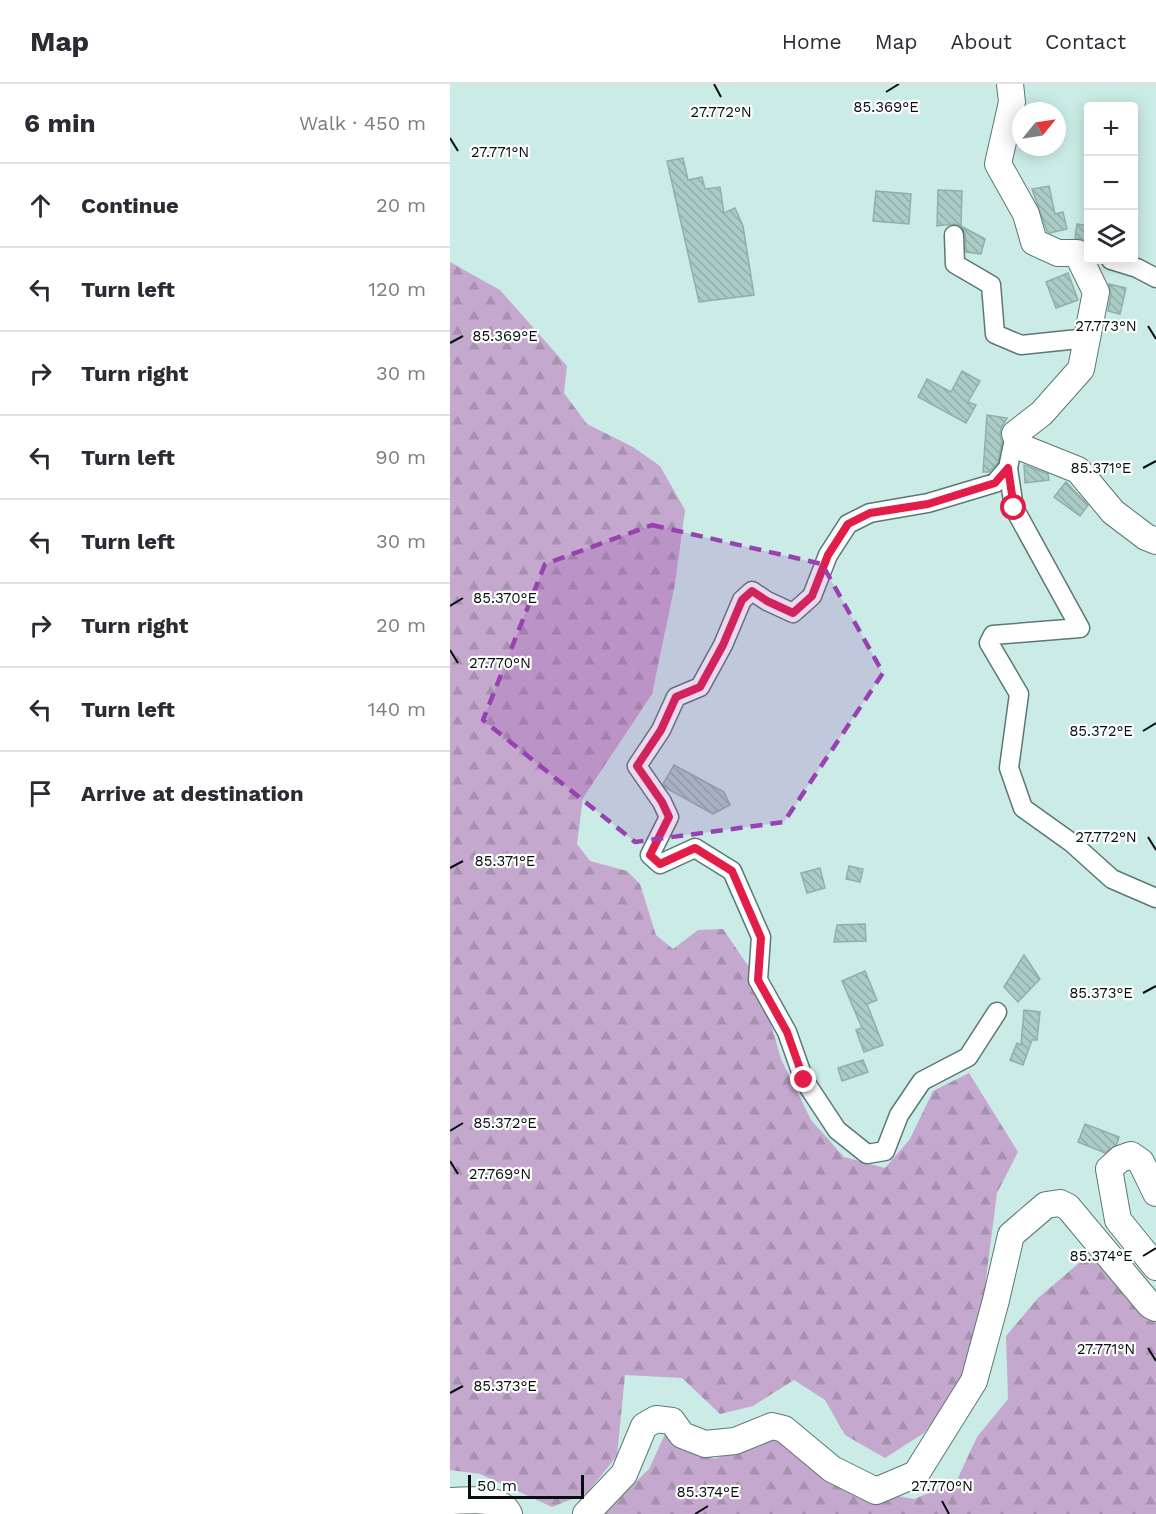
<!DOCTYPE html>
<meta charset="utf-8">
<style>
:root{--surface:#fff;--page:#f7f7f7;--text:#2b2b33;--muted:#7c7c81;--line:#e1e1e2}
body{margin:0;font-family:"Work Sans",sans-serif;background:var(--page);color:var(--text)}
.controls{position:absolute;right:18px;top:18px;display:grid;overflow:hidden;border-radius:6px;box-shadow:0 3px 15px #0003}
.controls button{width:54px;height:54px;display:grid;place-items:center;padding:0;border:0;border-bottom:2px solid var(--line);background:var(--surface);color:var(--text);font:30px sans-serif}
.compass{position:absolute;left:562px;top:18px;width:54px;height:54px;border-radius:50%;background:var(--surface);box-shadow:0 3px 15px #0003;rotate:60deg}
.scale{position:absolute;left:18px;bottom:15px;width:116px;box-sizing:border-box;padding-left:6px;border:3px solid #06110f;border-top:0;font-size:16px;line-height:21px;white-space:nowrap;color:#06110f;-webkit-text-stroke:4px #fff;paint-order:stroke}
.stop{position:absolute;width:18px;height:18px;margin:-14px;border:4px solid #e11d48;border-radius:50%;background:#fff}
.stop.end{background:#e11d48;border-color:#fff;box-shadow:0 2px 6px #0008}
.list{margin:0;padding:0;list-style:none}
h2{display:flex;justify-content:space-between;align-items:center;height:78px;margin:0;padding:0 24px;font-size:26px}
h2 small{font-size:20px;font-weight:400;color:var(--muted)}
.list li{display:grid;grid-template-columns:39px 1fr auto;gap:18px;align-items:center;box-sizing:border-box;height:84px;padding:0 24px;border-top:2px solid var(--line)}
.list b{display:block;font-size:22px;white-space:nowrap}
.list em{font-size:20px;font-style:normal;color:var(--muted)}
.icon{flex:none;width:33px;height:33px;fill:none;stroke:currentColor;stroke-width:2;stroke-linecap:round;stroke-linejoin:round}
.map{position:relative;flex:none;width:706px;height:1430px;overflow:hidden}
header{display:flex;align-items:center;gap:36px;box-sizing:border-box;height:84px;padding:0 30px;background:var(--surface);border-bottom:2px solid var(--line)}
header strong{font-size:28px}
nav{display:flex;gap:33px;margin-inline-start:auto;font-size:21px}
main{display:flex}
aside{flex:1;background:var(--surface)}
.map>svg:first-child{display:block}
.forest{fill:url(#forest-firs)}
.building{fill:url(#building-back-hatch);stroke:#90afa9;stroke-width:1.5}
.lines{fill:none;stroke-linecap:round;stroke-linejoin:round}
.street-casing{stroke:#5b7974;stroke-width:21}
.secondary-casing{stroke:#5b7974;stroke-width:28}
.street{stroke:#fff;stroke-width:18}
.secondary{stroke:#fff;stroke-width:26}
.route{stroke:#e11d48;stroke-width:8}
.marked{fill:#9842b0;fill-opacity:0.2;stroke:#9842b0;stroke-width:4.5;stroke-dasharray:12 8;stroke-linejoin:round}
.ticks{fill:none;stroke:#06110f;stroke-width:2}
.ticks-label{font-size:15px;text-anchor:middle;fill:#06110f;stroke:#fff;stroke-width:4.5;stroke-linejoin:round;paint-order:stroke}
</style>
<header>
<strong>Map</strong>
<nav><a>Home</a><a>Map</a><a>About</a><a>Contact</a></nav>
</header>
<main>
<aside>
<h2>6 min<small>Walk · 450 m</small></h2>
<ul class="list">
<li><svg class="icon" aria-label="ahead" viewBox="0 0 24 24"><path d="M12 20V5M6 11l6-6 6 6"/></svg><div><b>Continue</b></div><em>20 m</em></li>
<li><svg class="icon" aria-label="left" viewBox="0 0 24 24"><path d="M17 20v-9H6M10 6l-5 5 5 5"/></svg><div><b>Turn left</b></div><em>120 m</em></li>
<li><svg class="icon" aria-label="right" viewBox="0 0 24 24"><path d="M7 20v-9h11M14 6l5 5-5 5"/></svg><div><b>Turn right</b></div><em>30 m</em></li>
<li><svg class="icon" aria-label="left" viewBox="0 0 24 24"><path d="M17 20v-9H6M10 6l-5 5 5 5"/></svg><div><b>Turn left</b></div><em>90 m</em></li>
<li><svg class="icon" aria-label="left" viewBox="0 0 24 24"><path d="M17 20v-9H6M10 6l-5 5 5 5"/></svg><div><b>Turn left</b></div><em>30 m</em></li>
<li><svg class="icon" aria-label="right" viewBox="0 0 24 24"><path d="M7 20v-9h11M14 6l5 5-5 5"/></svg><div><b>Turn right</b></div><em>20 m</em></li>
<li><svg class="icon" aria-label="left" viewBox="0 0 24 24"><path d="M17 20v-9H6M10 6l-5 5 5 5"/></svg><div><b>Turn left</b></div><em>140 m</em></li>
<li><svg class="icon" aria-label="arrive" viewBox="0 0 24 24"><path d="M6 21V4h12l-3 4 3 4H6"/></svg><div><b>Arrive at destination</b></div></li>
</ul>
</aside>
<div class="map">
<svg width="706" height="1430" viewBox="0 0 706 1430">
<defs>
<pattern id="forest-firs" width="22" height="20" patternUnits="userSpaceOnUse" patternTransform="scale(1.5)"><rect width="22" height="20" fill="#c5a8ce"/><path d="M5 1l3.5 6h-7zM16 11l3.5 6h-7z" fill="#a890b0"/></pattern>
<pattern id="building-back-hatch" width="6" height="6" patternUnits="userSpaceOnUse" patternTransform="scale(1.5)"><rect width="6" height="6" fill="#abccc6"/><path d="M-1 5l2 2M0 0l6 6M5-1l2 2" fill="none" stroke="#92aea9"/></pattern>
</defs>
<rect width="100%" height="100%" fill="#cbece6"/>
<g class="forest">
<path d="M0 178 50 206 117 282 114 309 137 340 183 363 210 382 235 426 225 500 202 610 133 714 127 760 140 777 177 787 190 800 206 851 223 865 248 846 273 845 309 898 331 975 361 1036 394 1073 435 1084 460 1055 483 1007 519 989 568 1068 547 1109 536 1195 531 1275 474 1349 435 1374 395 1351 375 1316 344 1296 303 1322 270 1330 232 1294 175 1291 167 1372 137 1409 102 1423 30 1390 0 1386Z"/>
<path d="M636 1173 663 1185 706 1230V1430H153L199 1385 221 1337 264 1375 346 1344 420 1407 464 1415 506 1398 527 1353 558 1315 556 1252 588 1214Z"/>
</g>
<g class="building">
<path d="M233 74 238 96 252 93 255 105 270 103 274 129 285 124 293 142 304 211 249 218 217 77Z"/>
<path d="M599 102 605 130 613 128 617 145 600 149 597 147 582 105Z"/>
<path d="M488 106 512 107 511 142 504 140 487 142Z"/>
<path d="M426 107 461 110 459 140 423 137Z"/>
<path d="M627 140 639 142V160L634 156 625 154Z"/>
<path d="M511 142 535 155 531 170 516 168 515 150Z"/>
<path d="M618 189 628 216 606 224 596 198Z"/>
<path d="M659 200 676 204 670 230 658 227 661 210Z"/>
<path d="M512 287 530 297 518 318 526 321 516 339 468 313 477 295 501 308Z"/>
<path d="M537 331 557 334 551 344 550 351 552 357 548 379 539 388H533Z"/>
<path d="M574 381 598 390 599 396 575 399Z"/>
<path d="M616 398 638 421 630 432 604 413Z"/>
<path d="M224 681 274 708 280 721 263 730 216 704 213 700Z"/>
<path d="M399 782 413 785 410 798 396 795Z"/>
<path d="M370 784 375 804 357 809 351 789Z"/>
<path d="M415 840 416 857 384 858 387 841Z"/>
<path d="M574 871 590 895 568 918 554 903Z"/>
<path d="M415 887 427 916 417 920 433 961 414 968 406 946 412 944 392 897Z"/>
<path d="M574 926 590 928 587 956H582L573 981 560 976 567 959 571 961Z"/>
<path d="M413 976 418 988 392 997 388 984Z"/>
<path d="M635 1040 669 1053 667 1060 655 1069 628 1058Z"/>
</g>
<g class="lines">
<defs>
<g id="street">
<path d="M504 151 505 180 541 201 545 250 571 261 638 254"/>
<path d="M661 176 687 184 706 194"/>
<path d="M558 384 564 424 630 544 543 551 539 559 569 610 559 684 573 724 622 759 662 795 706 814"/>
<path d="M547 928 518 973 472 997 449 1031 435 1067 417 1070 387 1046 354 996 337 948 308 896 311 853 282 787 245 764 210 780 200 771 219 733 212 718 187 682 211 646 226 613 250 603 273 561 292 516 302 507 317 517 343 529 362 512 378 471 398 440 420 429 478 419 545 399 558 384 565 350"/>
</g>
<g id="secondary">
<path d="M560 0 562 18 548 80 576 130 584 158 608 169H627L646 208 631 285 592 329 565 350 573 364 628 386 663 428 696 453 706 457"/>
<path d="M706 1109 691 1078 681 1071 670 1075 659 1085 668 1136 706 1183"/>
<path d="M0 1417C17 1417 50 1411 59 1430"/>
<path d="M136 1430 174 1390 194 1342 206 1335 222 1337 232 1351 255 1360 285 1357 322 1342 334 1345 382 1385 426 1407 466 1390 524 1297 546 1216 561 1151 596 1121 610 1119 618 1123 700 1221 706 1224"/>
</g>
</defs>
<use href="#street" class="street-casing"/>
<use href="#secondary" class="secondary-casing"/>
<use href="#street" class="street"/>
<use href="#secondary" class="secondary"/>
</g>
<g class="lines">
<path class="route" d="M354 996 337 948 308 896 311 854 282 787 245 764 210 780 200 771 219 733 212 718 187 682 211 646 226 613 250 603 273 561 292 516 302 507 317 517 343 529 362 512 378 471 398 440 420 429 478 420 545 399 558 384 564 424"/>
</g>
<path class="marked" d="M202 441 372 480 433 589 334 738 185 758 33 636 95 480Z"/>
<path class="ticks" d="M264 0 271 13M436 8 449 0M0 54 8 67M698 242 706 255M0 259 13 252M693 384 706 377M0 522 13 514M0 566 8 579M693 647 706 639M698 753 706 766M0 784 13 777M693 909 706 902M0 1047 13 1039M0 1077 8 1090M693 1172 706 1164M698 1264 706 1277M0 1309 13 1302M492 1417 499 1430M245 1430 258 1422"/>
<g class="ticks-label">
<text x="436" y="28">85.369°E</text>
<text x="271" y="33">27.772°N</text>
<text x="50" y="73">27.771°N</text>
<text x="656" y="247">27.773°N</text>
<text x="55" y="257">85.369°E</text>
<text x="651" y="389">85.371°E</text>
<text x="55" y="519">85.370°E</text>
<text x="50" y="584">27.770°N</text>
<text x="651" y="652">85.372°E</text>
<text x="656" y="758">27.772°N</text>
<text x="55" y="782">85.371°E</text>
<text x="651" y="914">85.373°E</text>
<text x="55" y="1044">85.372°E</text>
<text x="50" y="1095">27.769°N</text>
<text x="651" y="1177">85.374°E</text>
<text x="656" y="1270">27.771°N</text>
<text x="55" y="1307">85.373°E</text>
<text x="492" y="1407">27.770°N</text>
<text x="258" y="1413">85.374°E</text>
</g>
</svg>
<div class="controls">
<button>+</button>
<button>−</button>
<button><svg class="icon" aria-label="layers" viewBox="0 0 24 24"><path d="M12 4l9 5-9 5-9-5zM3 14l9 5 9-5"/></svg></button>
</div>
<svg class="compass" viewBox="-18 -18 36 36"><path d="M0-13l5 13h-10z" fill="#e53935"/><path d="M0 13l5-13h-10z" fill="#7c7c81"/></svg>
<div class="scale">50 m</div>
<div class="stop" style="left:564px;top:424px"></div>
<div class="stop end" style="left:354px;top:996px"></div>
</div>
</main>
